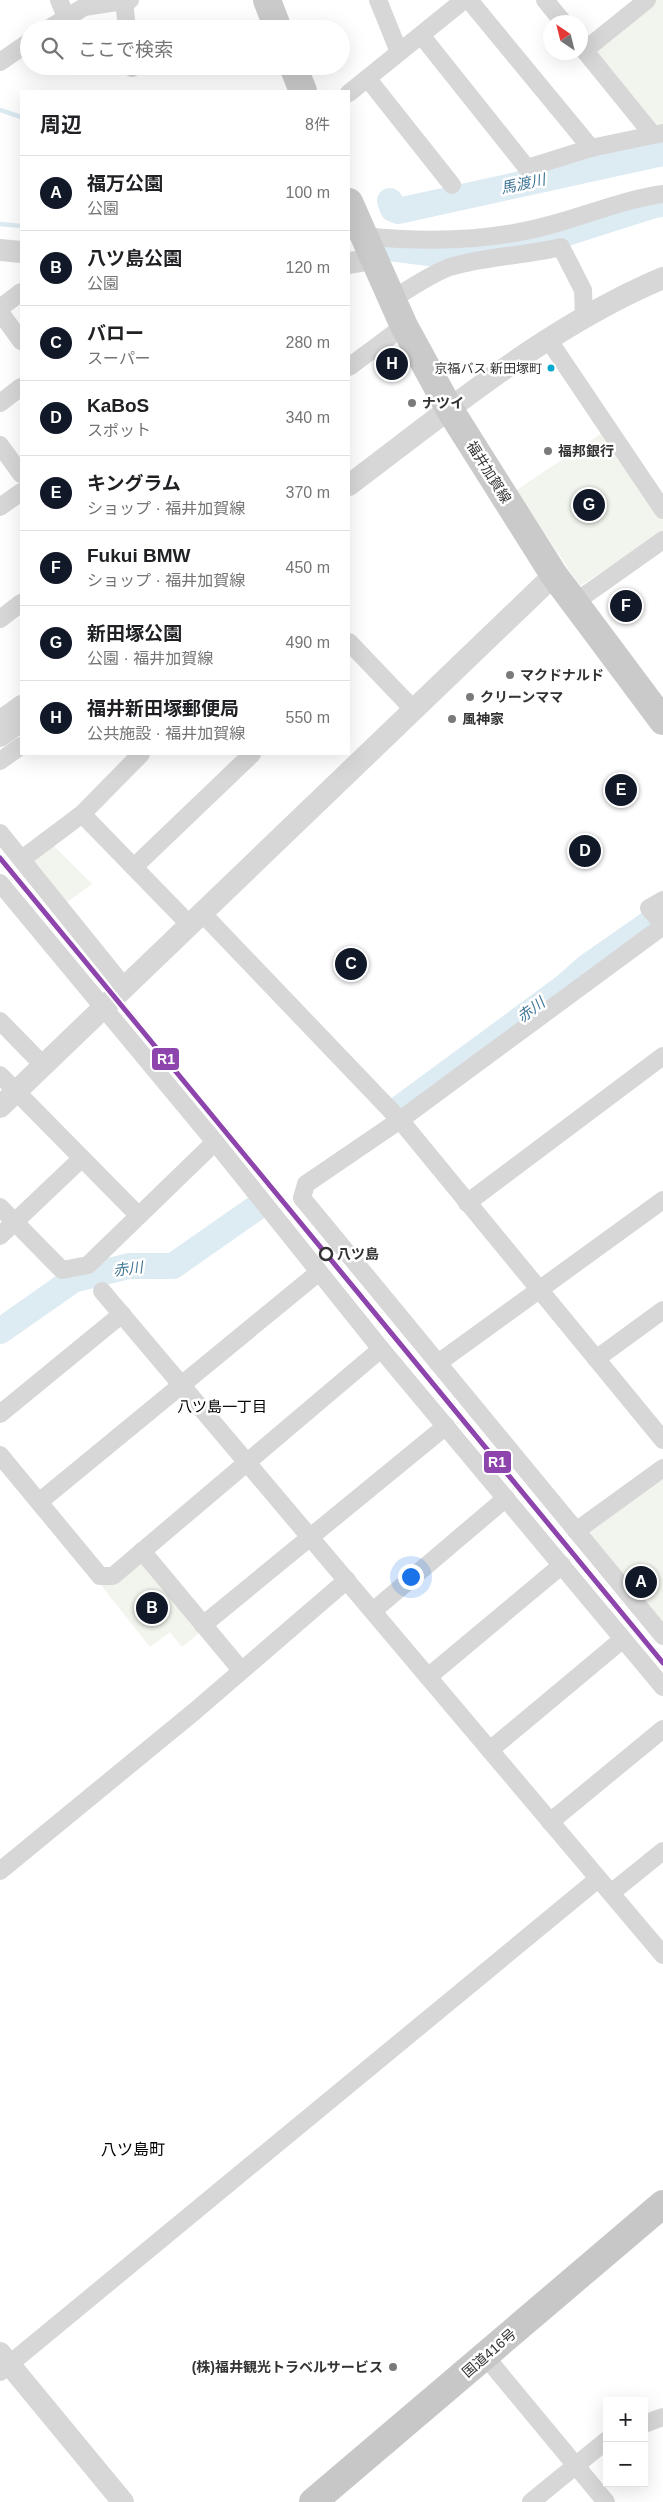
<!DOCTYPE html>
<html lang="ja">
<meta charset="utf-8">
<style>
:root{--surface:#fff;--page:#f6f6f6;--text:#202124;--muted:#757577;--line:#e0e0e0;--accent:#111827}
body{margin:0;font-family:Helvetica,"Noto Sans JP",sans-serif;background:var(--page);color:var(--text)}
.controls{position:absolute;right:15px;bottom:15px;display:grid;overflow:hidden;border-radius:0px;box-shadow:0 5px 20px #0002}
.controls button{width:45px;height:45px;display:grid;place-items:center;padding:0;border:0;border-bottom:1px solid var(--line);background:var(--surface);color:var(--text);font:25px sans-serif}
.compass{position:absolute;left:543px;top:15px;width:45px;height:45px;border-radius:50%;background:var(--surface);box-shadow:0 5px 20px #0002;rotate:325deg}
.you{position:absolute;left:410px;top:1576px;width:18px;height:18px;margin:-12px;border:4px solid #fff;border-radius:50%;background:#1a73e8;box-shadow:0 0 0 8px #1a73e833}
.badge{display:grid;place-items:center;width:32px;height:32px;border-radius:50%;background:var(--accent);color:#fff;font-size:16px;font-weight:700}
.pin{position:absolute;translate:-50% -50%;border:2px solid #fff;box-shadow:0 1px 5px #0006}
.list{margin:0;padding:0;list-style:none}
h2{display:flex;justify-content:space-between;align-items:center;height:65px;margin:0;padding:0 20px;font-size:21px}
h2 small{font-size:16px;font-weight:400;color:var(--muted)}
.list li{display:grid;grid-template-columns:32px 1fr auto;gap:15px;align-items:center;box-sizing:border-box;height:75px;padding:0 20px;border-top:1px solid var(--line)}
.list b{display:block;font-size:19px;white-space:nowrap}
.list p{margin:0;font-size:16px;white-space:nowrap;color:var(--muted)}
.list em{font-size:16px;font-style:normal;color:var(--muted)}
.icon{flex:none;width:28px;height:28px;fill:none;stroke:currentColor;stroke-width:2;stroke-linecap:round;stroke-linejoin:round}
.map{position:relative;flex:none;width:663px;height:2502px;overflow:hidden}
.search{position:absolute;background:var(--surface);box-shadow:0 5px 20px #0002;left:20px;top:20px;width:330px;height:55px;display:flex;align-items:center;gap:12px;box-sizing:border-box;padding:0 18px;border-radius:28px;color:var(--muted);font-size:19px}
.panel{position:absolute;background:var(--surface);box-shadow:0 5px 20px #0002;left:20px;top:90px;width:330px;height:665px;border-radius:0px}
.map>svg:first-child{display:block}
.green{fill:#f1f5ed}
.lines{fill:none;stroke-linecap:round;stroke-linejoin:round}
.stream{stroke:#ddebf3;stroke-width:4.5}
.river{stroke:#ddebf3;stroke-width:26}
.minor{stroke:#d7d7d7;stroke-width:18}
.tertiary{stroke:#d7d7d7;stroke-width:22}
.primary{stroke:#cacaca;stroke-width:28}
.trunk{stroke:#c7c7c7;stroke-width:28}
.rail-1-casing{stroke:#fff;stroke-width:9}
.rail-1{stroke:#8e44ad;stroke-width:5}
.bus-dot{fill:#00a9ce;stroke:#fff;stroke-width:2}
.poi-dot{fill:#7a7a7a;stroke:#fff;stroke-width:2}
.stop-dot{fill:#fff;stroke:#333;stroke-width:2.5}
.labels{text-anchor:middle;stroke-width:5;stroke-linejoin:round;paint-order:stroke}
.bus-label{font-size:13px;fill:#333;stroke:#fff;text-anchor:end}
.poi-label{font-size:14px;font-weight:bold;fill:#333;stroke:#fff;text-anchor:start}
.street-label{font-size:14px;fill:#333;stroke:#fff}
.stop-label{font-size:14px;font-weight:bold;fill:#333;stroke:#fff;text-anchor:start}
.water-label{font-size:15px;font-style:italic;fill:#3f7597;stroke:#fff}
.neighbourhood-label{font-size:15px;fill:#000;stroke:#fff}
.quarter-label{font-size:16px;fill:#000;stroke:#fff}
.line-badge{stroke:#fff;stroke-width:2}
.badge-label{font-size:14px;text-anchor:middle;font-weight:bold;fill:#fff}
</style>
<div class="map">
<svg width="663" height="2502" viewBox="0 0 663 2502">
<rect width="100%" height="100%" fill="#fff"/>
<g class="green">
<path d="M647 0H663V133L585 50Z"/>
<path d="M604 431 663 520V532L580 586 516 491C545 469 576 453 604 431Z"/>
<path d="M48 840 92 884 60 907 22 859Z"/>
<path d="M663 1468V1633L576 1531Z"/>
<path d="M142 1551 203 1630 182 1647 170 1632 150 1647 101 1585Z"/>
</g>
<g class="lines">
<g class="stream">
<path d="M0 110 21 117"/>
<path d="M0 224 21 226"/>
</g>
<g class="river">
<path d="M390 201 393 209 398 211 663 153"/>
<path d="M389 248 437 254 532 244 654 205 663 204"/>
<path d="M400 1108 563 988 587 967 663 914"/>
<path d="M0 1331 73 1280 129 1266H173L256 1208"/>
</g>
<g class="minor">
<path d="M59 0 66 17"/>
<path d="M124 0 127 29"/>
<path d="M378 0 399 52"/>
<path d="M469 0 591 148"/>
<path d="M545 0 563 22"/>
<path d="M48 29 84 7 130 0"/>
<path d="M421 35 527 168 591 148 653 135"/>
<path d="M580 45 653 135 663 133"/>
<path d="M585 50 647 0"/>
<path d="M0 62 29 42"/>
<path d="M132 66V68"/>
<path d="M368 79 452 185"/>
<path d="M349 93 464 0"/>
<path d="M364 236C429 243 493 242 557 223 593 213 626 199 663 194"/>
<path d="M392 299C408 290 434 272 450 267 486 256 525 256 561 247L583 290 584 317"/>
<path d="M0 308 21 292"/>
<path d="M0 312 21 341"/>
<path d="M548 339 663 510"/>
<path d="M349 367 404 326"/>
<path d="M0 403 21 387"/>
<path d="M0 445 21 474"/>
<path d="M0 507 21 492"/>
<path d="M574 603 663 540"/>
<path d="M0 619 21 603"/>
<path d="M349 642 413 709"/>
<path d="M0 719 21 704"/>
<path d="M0 761 21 746"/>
<path d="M82 814 190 925"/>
<path d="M0 833 125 988"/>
<path d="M22 859 82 814 141 754"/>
<path d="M134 867 252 754"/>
<path d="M0 883 215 1142 381 1349 663 1687"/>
<path d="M663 900 649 908 663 925"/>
<path d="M202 913 400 1120 663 1440"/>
<path d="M663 926 400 1120 306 1184 302 1198 663 1636"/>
<path d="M0 1021 44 1066"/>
<path d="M0 1075 138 1215"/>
<path d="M467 1203 663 1056"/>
<path d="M0 1207 62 1270 88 1265 215 1142"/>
<path d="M0 1236 81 1159"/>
<path d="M102 1291 663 1955"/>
<path d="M596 1359 663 1310"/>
<path d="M438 1363 663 1200"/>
<path d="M0 1414 122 1314"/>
<path d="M0 1455 100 1576H113L381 1349"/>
<path d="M39 1502 319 1272"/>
<path d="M576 1531 663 1468"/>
<path d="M142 1551 241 1670"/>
<path d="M373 1611 506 1498"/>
<path d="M203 1625 446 1426"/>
<path d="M428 1677 562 1565"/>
<path d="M490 1750 623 1639"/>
<path d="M550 1822 663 1729"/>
<path d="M0 1871 195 1711 347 1580"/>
<path d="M611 1893 663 1851"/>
<path d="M485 2356 606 2502"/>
<path d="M0 2372 598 1879"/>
<path d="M644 2424 663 2417"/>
<path d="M531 2502 607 2440"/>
</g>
<g class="tertiary">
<path d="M0 250 21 252"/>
<path d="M349 263 373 259"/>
<path d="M349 485C449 410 547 327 663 278"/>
<path d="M0 736 21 721"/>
<path d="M0 1107 554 575"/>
<path d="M0 2353 123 2502"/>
</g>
<g class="primary">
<path d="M267 0 278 29"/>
<path d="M293 66 303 91"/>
<path d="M349 202 404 326 450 410 554 575 663 721"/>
</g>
<path class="trunk" d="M313 2502 663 2204"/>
<defs>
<path id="rail-1" d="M0 858 663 1663"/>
</defs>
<use href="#rail-1" class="rail-1-casing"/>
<use href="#rail-1" class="rail-1"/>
</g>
<circle class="bus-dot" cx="551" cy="368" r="4.5"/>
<g class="poi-dot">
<circle cx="412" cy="403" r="5"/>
<circle cx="548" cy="451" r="5"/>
<circle cx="510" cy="675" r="5"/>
<circle cx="470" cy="697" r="5"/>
<circle cx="452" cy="719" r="5"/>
<circle cx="393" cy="2367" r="5"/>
</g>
<circle class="stop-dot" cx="326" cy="1254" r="6"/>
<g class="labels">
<g class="bus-label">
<text x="542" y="373">京福バス 新田塚町</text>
</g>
<g class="poi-label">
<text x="422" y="408">ナツイ</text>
<text x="558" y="456">福邦銀行</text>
<text x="520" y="680">マクドナルド</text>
<text x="480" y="702">クリーンママ</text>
<text x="462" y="724">風神家</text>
<text x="383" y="2372" text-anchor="end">(株)福井観光トラベルサービス</text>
</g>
<g class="street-label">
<text transform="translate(489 472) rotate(58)" y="5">福井加賀線</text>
<text transform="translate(489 2353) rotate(-41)" y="5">国道416号</text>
</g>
<g class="stop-label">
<text x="337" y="1259">八ツ島</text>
</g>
<g class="water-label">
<text transform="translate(523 184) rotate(-12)" y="5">馬渡川</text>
<text transform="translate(531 1010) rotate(-37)" y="5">赤川</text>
<text transform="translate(128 1269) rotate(-7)" y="5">赤川</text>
</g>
<g class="neighbourhood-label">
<text x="222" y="1412">八ツ島一丁目</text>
</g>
<g class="quarter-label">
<text x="133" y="2155">八ツ島町</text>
</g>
</g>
<g class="line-badge">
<rect x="151" y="1047" width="29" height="24" rx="5" fill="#8e44ad"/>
<rect x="483" y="1450" width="29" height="24" rx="5" fill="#8e44ad"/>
</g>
<g class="badge-label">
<text x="166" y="1064">R1</text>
<text x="497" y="1467">R1</text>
</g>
</svg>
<div class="controls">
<button>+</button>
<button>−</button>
</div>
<svg class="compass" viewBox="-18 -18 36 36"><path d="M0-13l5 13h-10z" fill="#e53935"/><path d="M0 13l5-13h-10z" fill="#757577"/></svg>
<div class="you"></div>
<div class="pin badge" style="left:641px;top:1582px">A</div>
<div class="pin badge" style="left:152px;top:1608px">B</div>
<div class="pin badge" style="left:351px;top:964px">C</div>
<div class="pin badge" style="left:585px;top:851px">D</div>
<div class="pin badge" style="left:621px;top:790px">E</div>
<div class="pin badge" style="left:626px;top:606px">F</div>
<div class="pin badge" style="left:589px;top:505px">G</div>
<div class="pin badge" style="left:392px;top:364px">H</div>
<div class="search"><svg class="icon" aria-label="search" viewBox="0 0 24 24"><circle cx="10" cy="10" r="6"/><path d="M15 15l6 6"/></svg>ここで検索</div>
<section class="panel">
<h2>周辺<small>8件</small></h2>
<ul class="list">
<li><span class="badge">A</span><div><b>福万公園</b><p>公園</p></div><em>100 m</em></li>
<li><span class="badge">B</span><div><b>八ツ島公園</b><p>公園</p></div><em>120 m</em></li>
<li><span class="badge">C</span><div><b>バロー</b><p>スーパー</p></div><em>280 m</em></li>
<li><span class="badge">D</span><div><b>KaBoS</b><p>スポット</p></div><em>340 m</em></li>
<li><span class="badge">E</span><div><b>キングラム</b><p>ショップ · 福井加賀線</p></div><em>370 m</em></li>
<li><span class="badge">F</span><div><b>Fukui BMW</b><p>ショップ · 福井加賀線</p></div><em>450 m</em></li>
<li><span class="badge">G</span><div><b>新田塚公園</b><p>公園 · 福井加賀線</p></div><em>490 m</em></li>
<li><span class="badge">H</span><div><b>福井新田塚郵便局</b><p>公共施設 · 福井加賀線</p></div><em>550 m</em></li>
</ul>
</section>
</div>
